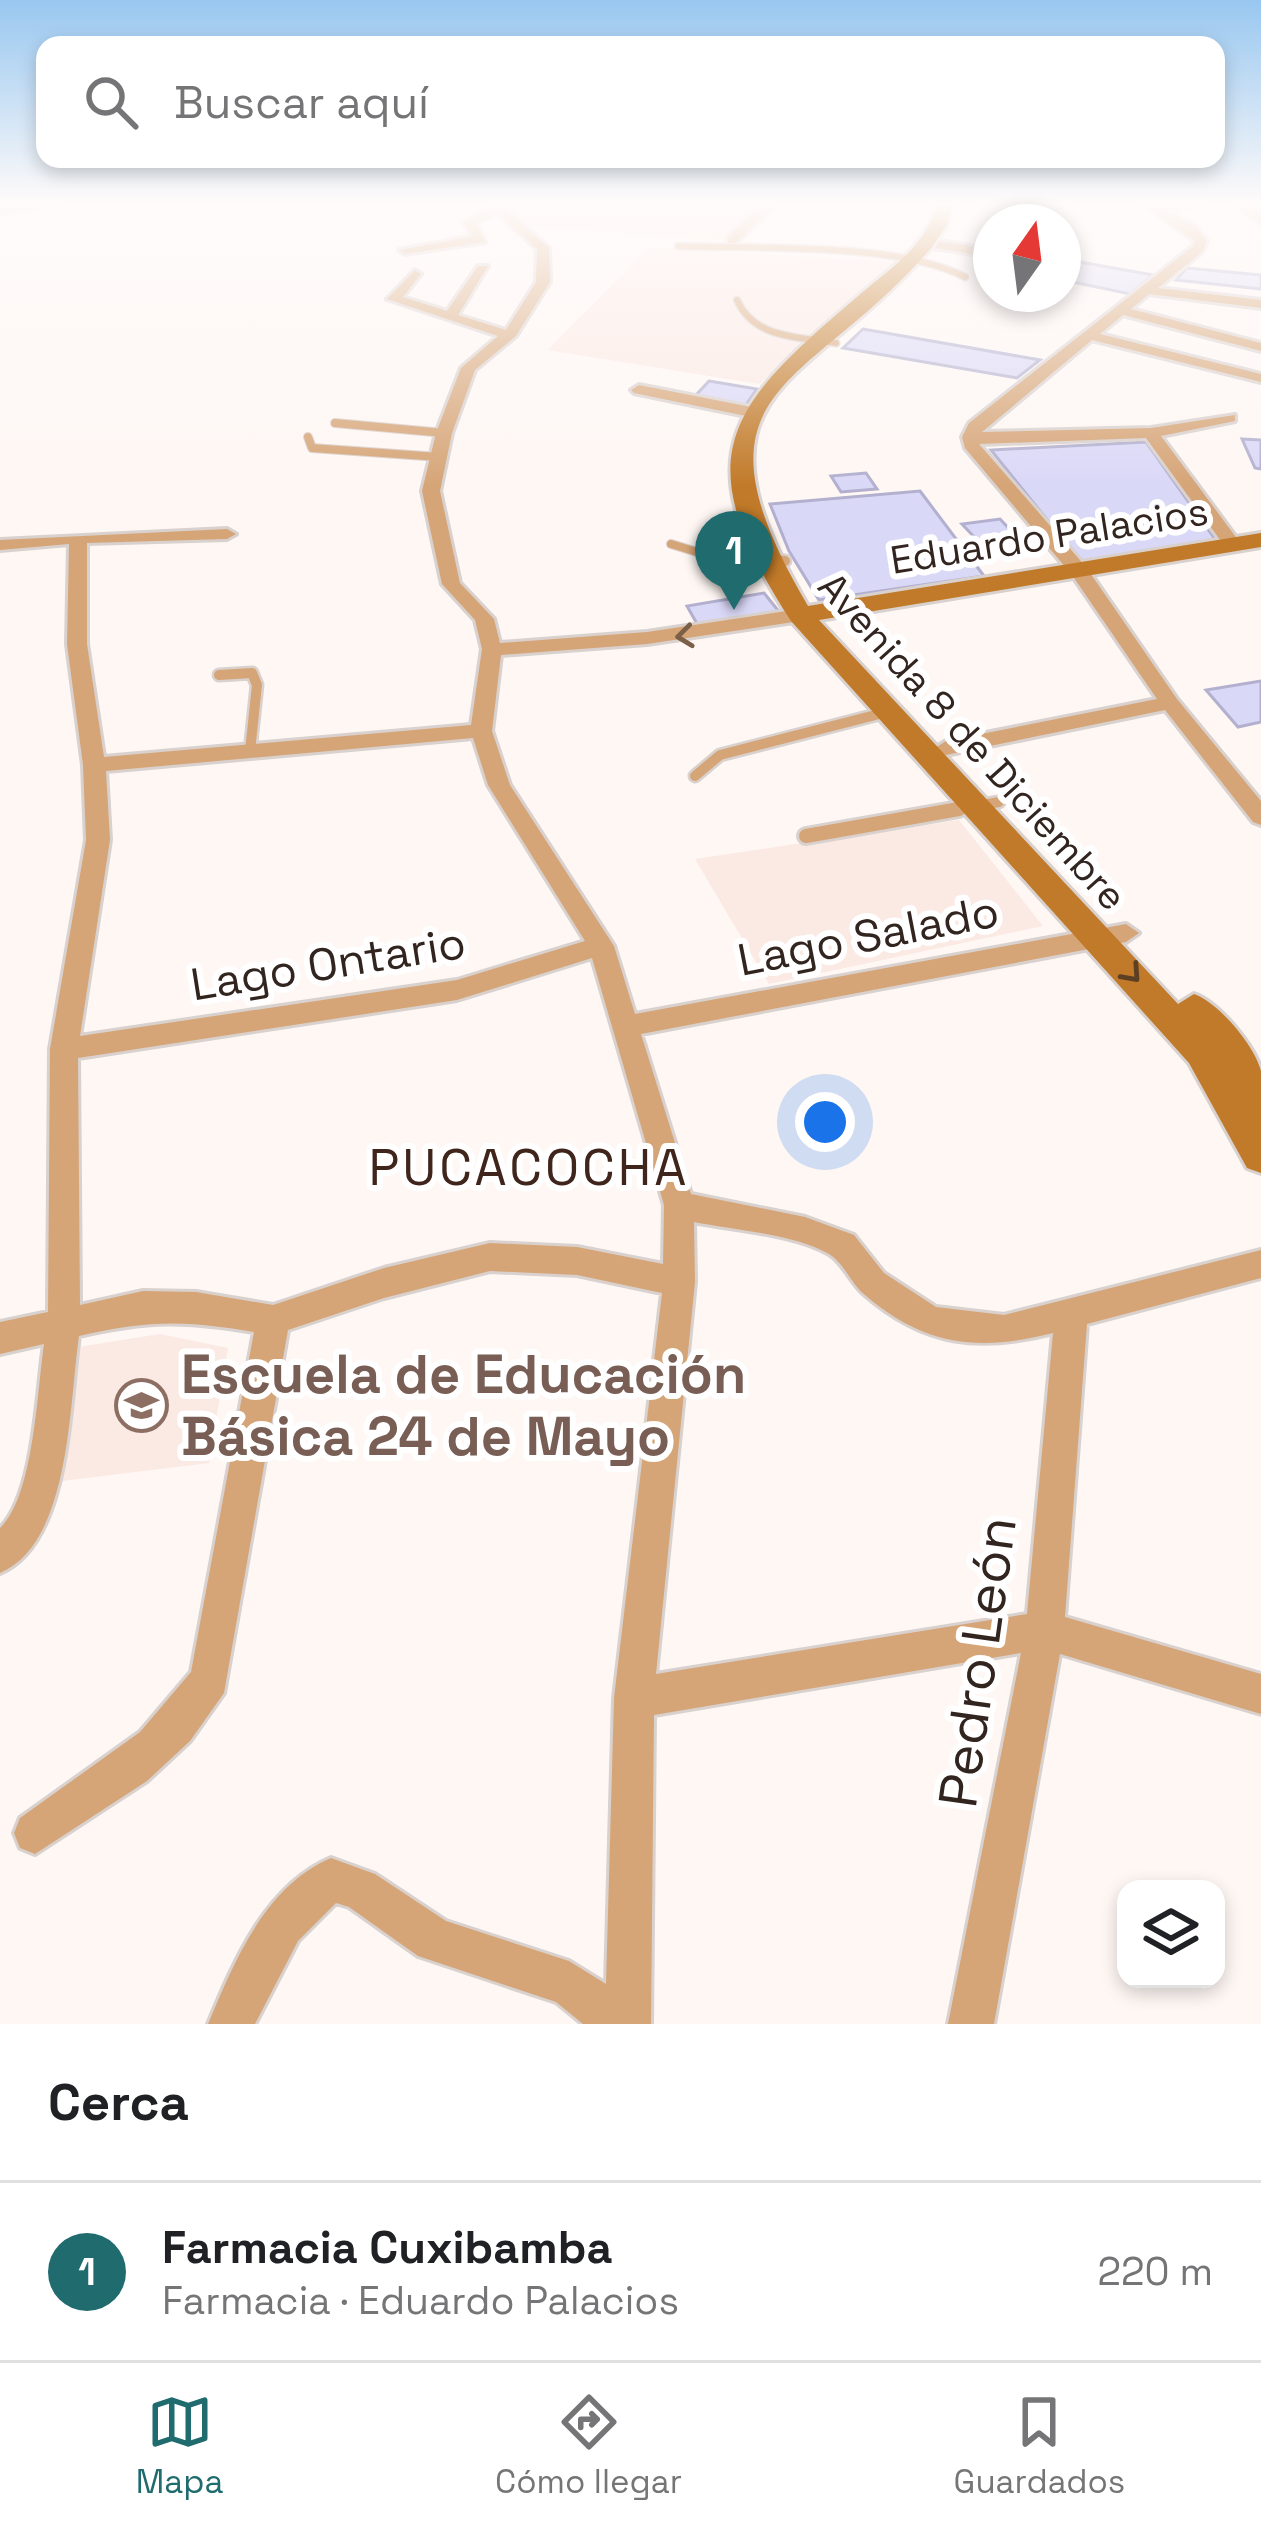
<!DOCTYPE html>
<html lang="es">
<meta charset="utf-8">
<style>
:root{--surface:#fff;--page:#f2f2f2;--text:#202124;--muted:#757577;--line:#e0e0e0;--accent:#1f6b6d}
body{margin:0;font-family:"Space Grotesk",sans-serif;background:var(--page);color:var(--text)}
.controls{position:absolute;right:36px;bottom:36px;display:grid;overflow:hidden;border-radius:24px;box-shadow:0 6px 18px #0003}
.controls button{width:108px;height:108px;display:grid;place-items:center;padding:0;border:0;border-bottom:3px solid var(--line);background:var(--surface);color:var(--text);font:60px sans-serif}
.compass{position:absolute;left:973px;top:204px;width:108px;height:108px;border-radius:50%;background:var(--surface);box-shadow:0 6px 18px #0003;rotate:14deg}
.you{position:absolute;left:825px;top:1122px;width:42px;height:42px;margin:-30px;border:9px solid #fff;border-radius:50%;background:#1a73e8;box-shadow:0 0 0 18px #1a73e833}
.badge{display:grid;place-items:center;width:78px;height:78px;border-radius:50%;background:var(--accent);color:#fff;font-size:39px;font-weight:700}
.pin{position:absolute;translate:-50% -99px;filter:drop-shadow(0 3px 6px #0008)}
.pin::after{content:'';position:absolute;top:63px;width:42px;height:36px;background:inherit;clip-path:polygon(0 0,100% 0,50% 100%)}
.list{margin:0;padding:0;list-style:none}
h2{display:flex;justify-content:space-between;align-items:center;height:156px;margin:0;padding:0 48px;font-size:51px}
h2 small{font-size:39px;font-weight:400;color:var(--muted)}
.list li{display:grid;grid-template-columns:78px 1fr auto;gap:36px;align-items:center;box-sizing:border-box;height:180px;padding:0 48px;border-top:3px solid var(--line)}
.list b{display:block;font-size:45px;white-space:nowrap}
.list p{margin:0;font-size:39px;white-space:nowrap;color:var(--muted)}
.list em{font-size:39px;font-style:normal;color:var(--muted)}
.icon{flex:none;width:66px;height:66px;fill:none;stroke:currentColor;stroke-width:2;stroke-linecap:round;stroke-linejoin:round}
.map{position:relative;flex:none;width:1261px;height:2024px;overflow:hidden}
.search{position:absolute;background:var(--surface);box-shadow:0 6px 18px #0003;left:36px;right:36px;top:36px;height:132px;display:flex;align-items:center;gap:30px;box-sizing:border-box;padding:0 42px;border-radius:24px;color:var(--muted);font-size:45px}
.sheet{height:336px;background:var(--surface)}
nav{display:flex;justify-content:space-around;align-items:center;box-sizing:border-box;height:168px;border-top:3px solid var(--line);background:var(--surface);font-size:33px;color:var(--muted)}
nav a{display:grid;justify-items:center;gap:6px}
nav .on{color:var(--accent)}
.map>svg:first-child{display:block}
.built{fill:#fbe9e3}
.building{fill:#dad8f7;stroke:#b2b0ce;stroke-width:3}
.lines{fill:none;stroke-linecap:round;stroke-linejoin:round}
.service-far3-casing{stroke:#d9d1ce;stroke-width:9}
.service-far2-casing{stroke:#d9d1ce;stroke-width:10}
.service-far1-casing{stroke:#d9d1ce;stroke-width:15}
.service-casing{stroke:#d9d1ce;stroke-width:20}
.minor-casing{stroke:#d9d1ce;stroke-width:6}
.secondary-casing{stroke:#d9d1ce;stroke-width:6}
.service-far3{stroke:#d6a577;stroke-width:6}
.service-far2{stroke:#d6a577;stroke-width:8}
.service-far1{stroke:#d6a577;stroke-width:10}
.service{stroke:#d6a577;stroke-width:14}
.minor{fill:#d6a577;fill-rule:evenodd}
.secondary{fill:#c17a29;fill-rule:evenodd}
.oneway{stroke:#7c5f47}
.oneway2{stroke:#5d3f23}
.labels{text-anchor:middle;stroke-width:12;stroke-linejoin:round;paint-order:stroke}
.far-street-label{font-size:39px;fill:#322520;stroke:#fff}
.street-label{font-size:45px;fill:#322520;stroke:#fff}
.quarter-label{font-size:51px;letter-spacing:3px;fill:#3f251b;stroke:#fff}
.near-education-label{font-size:54px;font-weight:bold;fill:#785e54;stroke:#fff;text-anchor:start}
.near-street-label{font-size:54px;fill:#322520;stroke:#fff}
</style>
<div class="map">
<svg width="1261" height="2024" viewBox="0 0 1261 2024">
<rect width="100%" height="100%" fill="#fef7f4"/>
<g class="built">
<path d="M499 202H767L726 241 528 226Z"/>
<path d="M650 247 896 262 759 384 547 350Z"/>
<path d="M959 820 1043 926 769 984 695 859Z"/>
<path d="M160 1334 228 1348 209 1463 54 1482 72 1348Z"/>
</g>
<g class="building">
<path d="M1063 259 1153 275 1130 294 1063 280Z"/>
<path d="M1187 268 1261 275V289L1176 280Z"/>
<path d="M863 329 1040 360 1017 378 843 348Z"/>
<path d="M709 381 757 389 745 406 694 397Z"/>
<path d="M1242 439 1261 440V469L1255 468Z"/>
<path d="M1146 442 1217 542 1081 562 991 450Z"/>
<path d="M866 473 877 489 841 492 831 476Z"/>
<path d="M920 491 984 576 819 600 789 551 770 504Z"/>
<path d="M1000 519 1014 534 976 539 962 524Z"/>
<path d="M749 565 754 574 720 577 717 567Z"/>
<path d="M764 593 781 614 700 629 687 606Z"/>
<path d="M1261 681V722L1238 727 1206 690Z"/>
</g>
<g class="lines">
<defs>
<g id="service-far3">
<path d="M678 246C757 249 897 242 965 277"/>
<path d="M737 300C754 339 800 337 836 343"/>
</g>
<g id="service-far2">
<path d="M335 423 444 433"/>
<path d="M308 437 312 448 439 457"/>
<path d="M671 544 710 556 785 561"/>
</g>
<g id="service-far1">
<path d="M745 558 785 561"/>
<path d="M219 675 252 673 257 685 250 751"/>
<path d="M695 776 720 755 891 711"/>
<path d="M942 812 999 802"/>
</g>
<path id="service" d="M806 836 959 809"/>
<g id="minor">
<path d="M36 202H76L0 214V206Z"/>
<path d="M485 202H498L549 248 550 282 516 336 475 370 452 433 440 491 460 583 494 619 500 643 647 632 800 609 810 615 800 621 647 644 501 655 492 731 510 785 614 946 635 1014 1126 924 1139 933 1126 942 641 1034 691 1194 805 1217 854 1235 884 1273 936 1307 1004 1315 1261 1250V1278L1087 1324 1065 1617 1261 1674V1714L1060 1654 994 2024H948L1021 1653 654 1715 651 2024H583L556 2002 418 1956 349 1907 336 1903 298 1941 255 2024H208C234 1962 265 1886 331 1858L375 1874 446 1921 569 1961 606 1984 614 1698 662 1293 577 1275 490 1271 384 1298 288 1330 224 1693 190 1741 147 1781 35 1854 20 1848 14 1833 20 1818 140 1732 191 1672 254 1332C184 1320 148 1320 79 1336 69 1403 71 1543 0 1573V1528C34 1496 37 1391 44 1344L0 1354V1322L48 1312 50 1049 86 840 83 765 67 644 69 544 0 550V540L227 529 236 534 227 539 87 543V644L104 757 471 725 482 649 475 620 442 584 422 491 436 433 461 368 498 336 387 299 415 270 421 274 403 297 447 311 478 266H488L458 315 506 330 536 282 537 249 498 214 476 223 485 242 405 254 399 250 473 236 463 222 491 208ZM473 738 488 785 585 941 457 980 80 1036 110 840 106 771ZM592 958 664 1205 663 1264 577 1247 490 1243 384 1268 273 1305 196 1292 143 1291 80 1305 78 1058 457 1000ZM694 1222C733 1230 796 1234 829 1254 844 1263 851 1284 865 1295 924 1346 979 1352 1053 1333L1027 1614 656 1674 695 1282Z"/>
<path d="M766 202H779L736 243H728V237Z"/>
<path d="M1139 202H1219L1169 211 1195 226 1207 241 1202 252 1158 288 1261 300V308L1149 294 1131 309 1261 343V351L1123 315 1100 334 1261 374V382L1092 340 982 432 1151 428 1235 415V421L1161 436 1241 544 1226 548 1146 438 979 444 1086 567 1177 699 1261 801V825L1253 822 1165 710 946 755 935 748 946 741 1157 699 1072 575 965 448 962 437 969 423 1192 247 1195 241Z"/>
<path d="M1228 202H1243L1261 214V223Z"/>
<path d="M939 241 991 249V257L935 248Z"/>
<path d="M639 385 751 407 759 412 751 417 634 393 631 390Z"/>
</g>
<path id="secondary" d="M937 202H953L947 225 932 247C807 393 677 383 808 606L1261 533V547L819 620 1178 1004 1194 994C1218 1002 1255 1046 1261 1071 1261 1094 1261 1145 1261 1173L1247 1168 1189 1063 791 621C679 449 732 403 870 286 899 262 929 241 937 202Z"/>
</defs>
<use href="#service-far3" class="service-far3-casing"/>
<use href="#service-far2" class="service-far2-casing"/>
<use href="#service-far1" class="service-far1-casing"/>
<use href="#service" class="service-casing"/>
<use href="#minor" class="minor-casing"/>
<use href="#secondary" class="secondary-casing"/>
<use href="#service-far3" class="service-far3"/>
<use href="#service-far2" class="service-far2"/>
<use href="#service-far1" class="service-far1"/>
<use href="#service" class="service"/>
<use href="#minor" class="minor"/>
<use href="#secondary" class="secondary"/>
</g>
<defs><path id="oneway-chevron" d="M-2-3.5L2.5 0L-2 3.5" fill="none" stroke-width="1.6" stroke-linecap="round" stroke-linejoin="round" transform="scale(3)"/></defs>
<use class="oneway" href="#oneway-chevron" transform="translate(685 636) rotate(173)"/>
<use class="oneway2" href="#oneway-chevron" transform="translate(1132 974) rotate(48)"/>
<linearGradient id="sky" x2="0" y2="1"><stop stop-color="#98c7f0"/><stop offset="0.42" stop-color="#fffbfa"/><stop offset="1" stop-color="#fffbfa" stop-opacity="0"/></linearGradient>
<rect width="1261" height="486" fill="url(#sky)"/>
<defs>
<symbol id="school-ring" viewBox="-11 -11 22 22"><circle r="9.5" fill="#fff" stroke="#8d6e63" stroke-width="1.5"/><path d="M0-5L7-2L0 1L-7-2ZM-4 1L0 2.5L4 1V4Q0 6-4 4Z" fill="#8d6e63"/></symbol>
</defs>
<g fill-rule="evenodd">
<use href="#school-ring" x="112" y="1376" width="59" height="59"/>
</g>
<g class="labels">
<g class="far-street-label">
<text transform="translate(1049 535) rotate(-9)" y="14">Eduardo Palacios</text>
<text transform="translate(973 741) rotate(48)" y="14">Avenida 8 de Diciembre</text>
</g>
<g class="street-label">
<text transform="translate(868 935) rotate(-11)" y="16">Lago Salado</text>
<text transform="translate(328 963) rotate(-9)" y="16">Lago Ontario</text>
</g>
<g class="quarter-label">
<text x="529" y="1185">PUCACOCHA</text>
</g>
<g class="near-education-label">
<text x="181" y="1393">Escuela de Educación<tspan x="181" dy="62">Básica 24 de Mayo</tspan></text>
</g>
<g class="near-street-label">
<text transform="translate(977 1662) rotate(-82)" y="19">Pedro León</text>
</g>
</g>
</svg>
<div class="controls">
<button><svg class="icon" aria-label="layers" viewBox="0 0 24 24"><path d="M12 4l9 5-9 5-9-5zM3 14l9 5 9-5"/></svg></button>
</div>
<svg class="compass" viewBox="-18 -18 36 36"><path d="M0-13l5 13h-10z" fill="#e53935"/><path d="M0 13l5-13h-10z" fill="#757577"/></svg>
<div class="you"></div>
<div class="pin badge" style="left:734px;top:610px">1</div>
<div class="search"><svg class="icon" aria-label="search" viewBox="0 0 24 24"><circle cx="10" cy="10" r="6"/><path d="M15 15l6 6"/></svg>Buscar aquí</div>
</div>
<section class="sheet">
<h2>Cerca<small></small></h2>
<ul class="list">
<li><span class="badge">1</span><div><b>Farmacia Cuxibamba</b><p>Farmacia · Eduardo Palacios</p></div><em>220 m</em></li>
</ul>
</section>
<nav>
<a class="on"><svg class="icon" aria-label="map" viewBox="0 0 24 24"><path d="M3 6l6-2 6 2 6-2v14l-6 2-6-2-6 2zM9 4v14M15 6v14"/></svg>Mapa</a>
<a><svg class="icon" aria-label="directions" viewBox="0 0 24 24"><path d="M12 3l9 9-9 9-9-9zM9 14v-3h6M13 9l2 2-2 2"/></svg>Cómo llegar</a>
<a><svg class="icon" aria-label="saved" viewBox="0 0 24 24"><path d="M7 4h10v16l-5-4-5 4z"/></svg>Guardados</a>
</nav>
